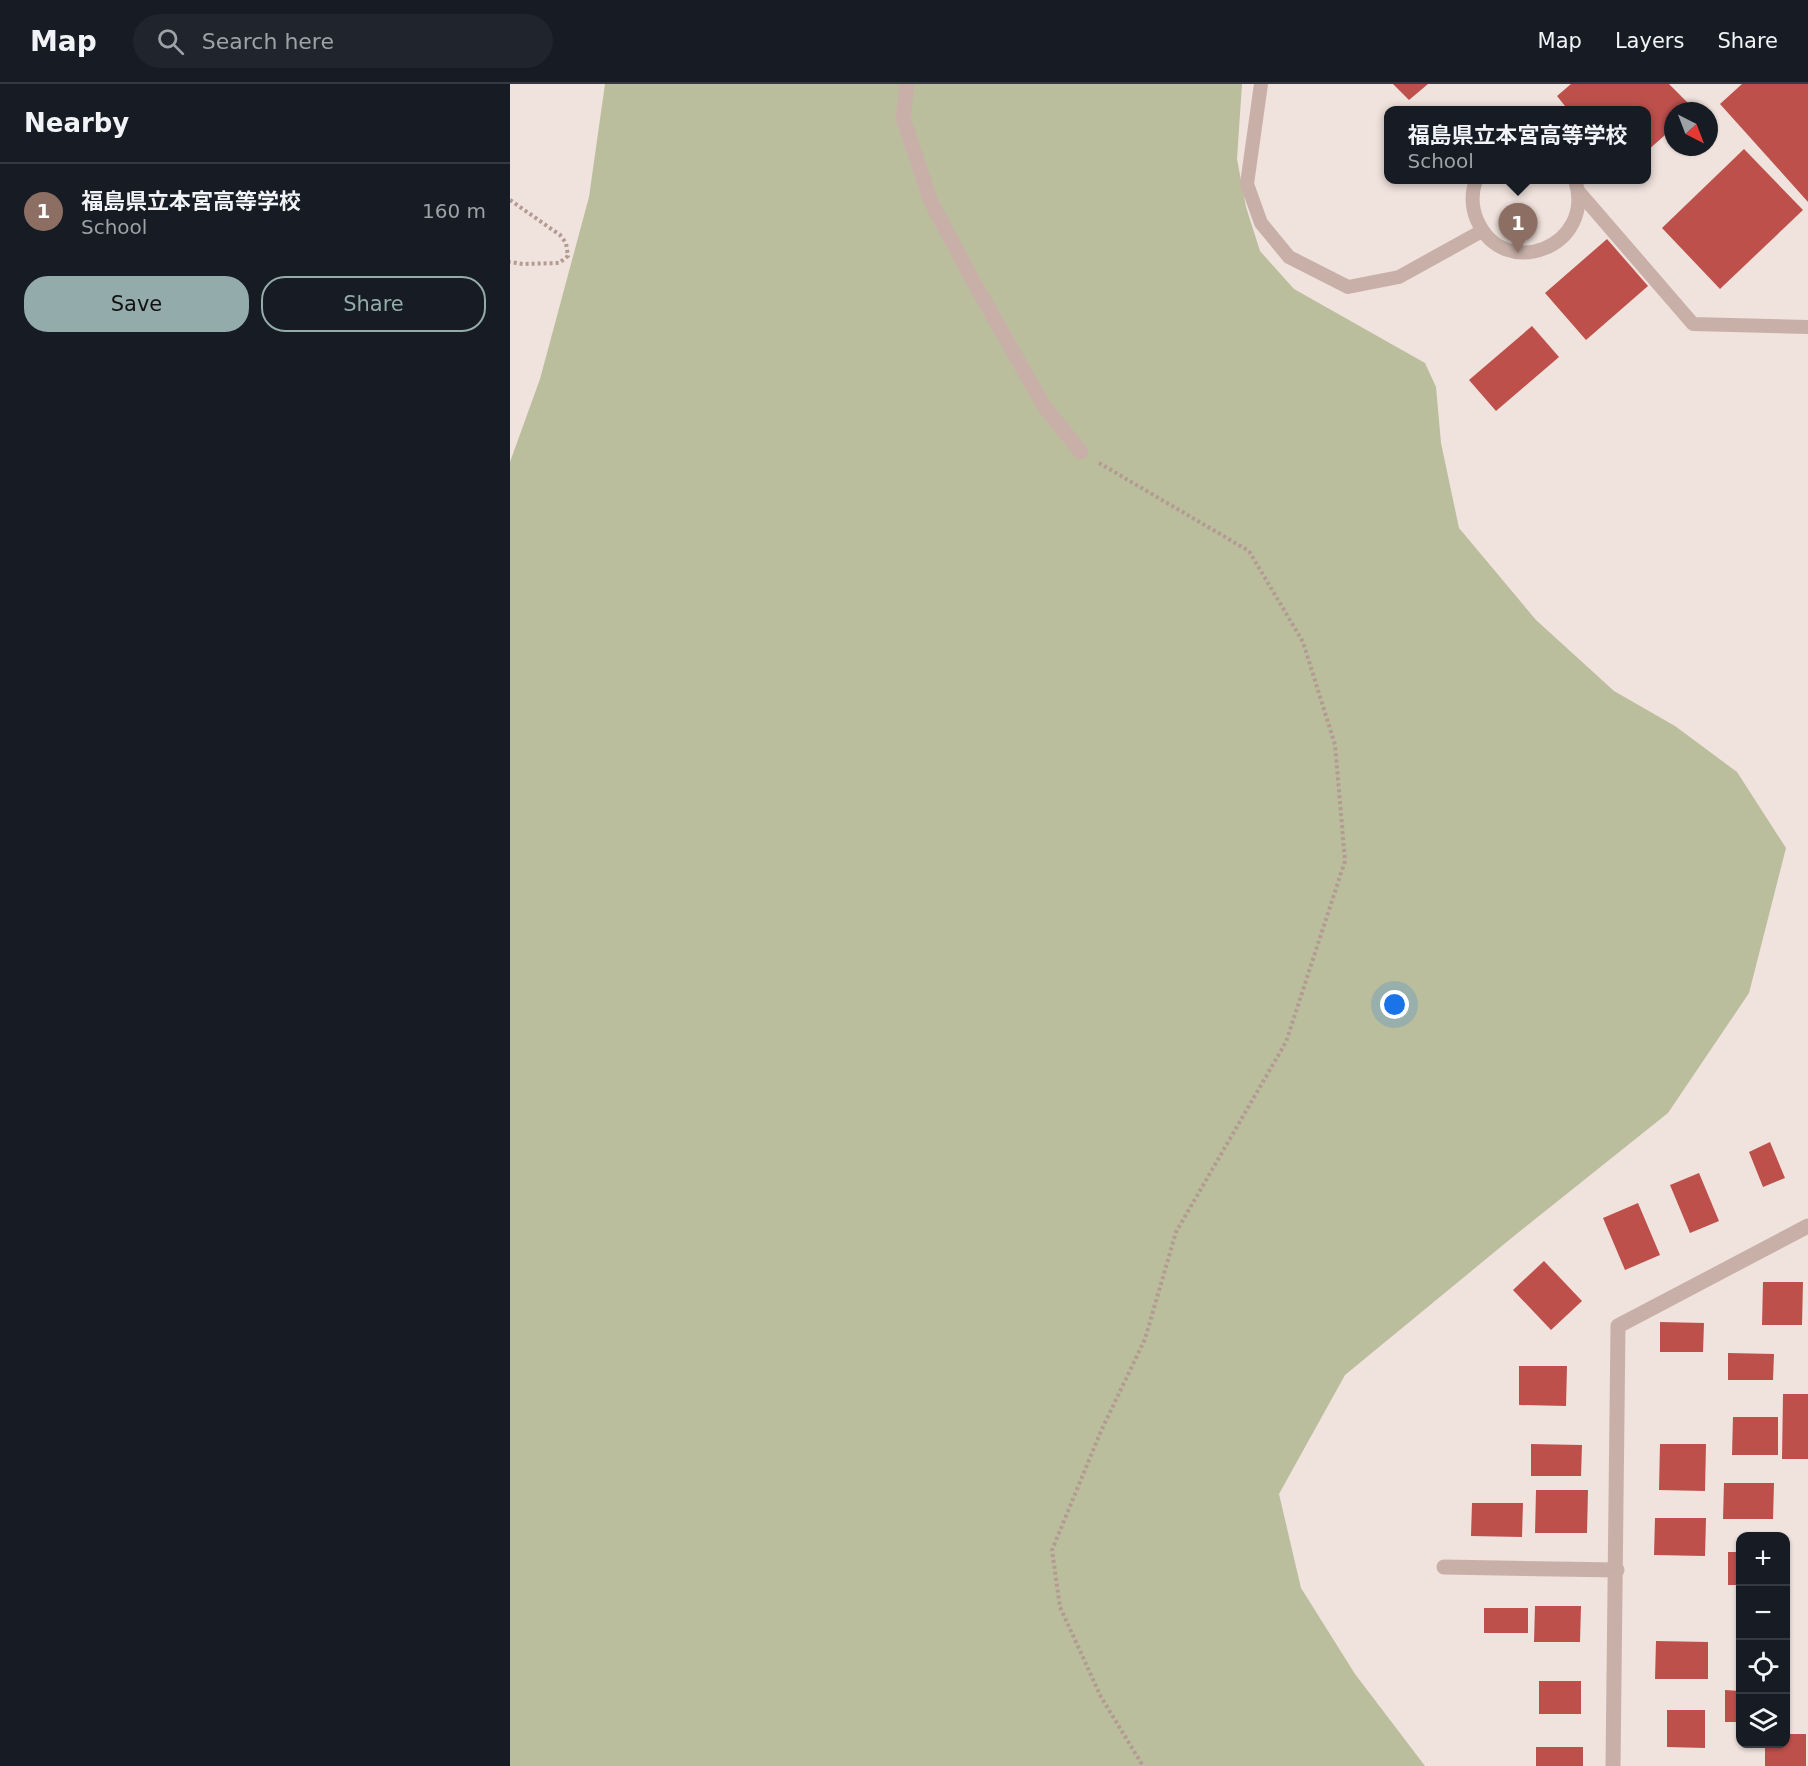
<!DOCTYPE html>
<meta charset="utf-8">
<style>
:root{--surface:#171b24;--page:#20242c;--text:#f1f3f6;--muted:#9ea1a6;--line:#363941;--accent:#93abaa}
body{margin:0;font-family:"DejaVu Sans","Noto Sans JP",sans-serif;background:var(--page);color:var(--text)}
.controls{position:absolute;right:18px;bottom:18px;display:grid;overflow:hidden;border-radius:12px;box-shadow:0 2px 4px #0004}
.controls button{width:54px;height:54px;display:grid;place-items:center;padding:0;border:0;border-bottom:2px solid var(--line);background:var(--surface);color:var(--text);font:30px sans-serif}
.compass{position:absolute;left:1154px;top:18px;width:54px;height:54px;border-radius:50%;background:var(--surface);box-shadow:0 2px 4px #0004;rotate:138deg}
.you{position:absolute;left:885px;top:921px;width:21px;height:21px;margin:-15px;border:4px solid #fff;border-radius:50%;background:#1a73e8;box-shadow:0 0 0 9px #1a73e833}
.badge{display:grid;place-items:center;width:39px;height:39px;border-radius:50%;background:var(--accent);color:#fff;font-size:20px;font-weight:700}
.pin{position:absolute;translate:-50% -50px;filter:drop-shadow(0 2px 3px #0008)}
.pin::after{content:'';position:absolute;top:32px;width:21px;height:18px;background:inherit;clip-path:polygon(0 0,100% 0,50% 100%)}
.popup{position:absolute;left:874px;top:22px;width:267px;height:78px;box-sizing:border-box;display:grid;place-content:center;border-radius:12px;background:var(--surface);filter:drop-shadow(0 2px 4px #0005);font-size:20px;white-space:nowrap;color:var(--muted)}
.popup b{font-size:22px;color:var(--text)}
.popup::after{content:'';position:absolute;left:50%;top:100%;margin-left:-12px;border:12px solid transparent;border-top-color:var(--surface)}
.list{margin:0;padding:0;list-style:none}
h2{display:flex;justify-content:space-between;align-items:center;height:78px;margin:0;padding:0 24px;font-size:26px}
h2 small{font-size:20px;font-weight:400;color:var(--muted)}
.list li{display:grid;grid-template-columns:39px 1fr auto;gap:18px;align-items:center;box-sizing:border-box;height:96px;padding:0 24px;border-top:2px solid var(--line)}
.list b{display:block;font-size:22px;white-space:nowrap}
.list p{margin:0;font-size:20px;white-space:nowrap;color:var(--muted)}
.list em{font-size:20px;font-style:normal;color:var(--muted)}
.actions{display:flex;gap:12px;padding:18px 24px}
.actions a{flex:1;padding:14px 0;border:2px solid var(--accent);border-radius:24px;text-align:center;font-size:21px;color:var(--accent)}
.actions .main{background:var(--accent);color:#111}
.icon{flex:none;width:33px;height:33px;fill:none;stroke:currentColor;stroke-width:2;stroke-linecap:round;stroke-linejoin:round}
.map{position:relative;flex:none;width:1298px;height:1682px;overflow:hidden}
header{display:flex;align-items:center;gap:36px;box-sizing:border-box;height:84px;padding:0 30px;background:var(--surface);border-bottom:2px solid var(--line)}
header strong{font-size:28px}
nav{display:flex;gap:33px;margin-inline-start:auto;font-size:21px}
.search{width:420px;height:54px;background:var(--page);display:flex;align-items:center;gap:15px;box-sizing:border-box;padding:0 21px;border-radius:33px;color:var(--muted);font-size:22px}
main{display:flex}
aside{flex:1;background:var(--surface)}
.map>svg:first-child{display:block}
.green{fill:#babe9d}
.building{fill:#be504c}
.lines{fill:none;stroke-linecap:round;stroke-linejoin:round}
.path{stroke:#b39a93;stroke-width:4;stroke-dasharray:3 3;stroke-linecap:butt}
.service{stroke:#c8b0a9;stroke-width:14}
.minor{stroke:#c8b0a9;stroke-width:15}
</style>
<header>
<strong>Map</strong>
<div class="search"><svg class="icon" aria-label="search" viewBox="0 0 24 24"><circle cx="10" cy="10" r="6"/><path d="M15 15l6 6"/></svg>Search here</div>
<nav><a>Map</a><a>Layers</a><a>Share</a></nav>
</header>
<main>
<aside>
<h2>Nearby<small></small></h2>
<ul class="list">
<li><span class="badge" style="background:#8d6e63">1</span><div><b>福島県立本宮高等学校</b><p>School</p></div><em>160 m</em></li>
</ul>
<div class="actions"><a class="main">Save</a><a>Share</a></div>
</aside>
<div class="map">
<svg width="1298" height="1682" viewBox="0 0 1298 1682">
<rect width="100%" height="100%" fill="#f0e2dc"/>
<path class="green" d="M95 0H732L727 75 736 123 750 167 784 205 915 279 926 303 931 359 949 444 1026 536 1104 607 1165 642 1227 688 1276 764 1239 909 1158 1029 1004 1152 835 1291 769 1410 791 1504 845 1590 915 1682H0V378L30 295 79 113Z"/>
<g class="building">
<path d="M883 0H918L899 16Z"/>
<path d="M1061 0H1159L1184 25 1163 27V44L1137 67V27H1059L1047 12Z"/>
<path d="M1232 0H1298V118L1210 20Z"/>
<path d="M1234 65 1293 126 1210 205 1152 144Z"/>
<path d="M1097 155 1138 202 1076 256 1035 209Z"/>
<path d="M1022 242 1049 273 986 327 959 296Z"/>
<path d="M1260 1058 1275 1094 1253 1103 1239 1068Z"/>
<path d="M1189 1089 1209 1137 1180 1149 1160 1101Z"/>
<path d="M1128 1119 1150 1171 1115 1186 1093 1134Z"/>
<path d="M1034 1177 1072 1217 1041 1246 1003 1206Z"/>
<path d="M1253 1198H1293L1292 1241H1252Z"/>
<path d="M1150 1238 1194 1239 1193 1268H1150Z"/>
<path d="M1218 1269 1264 1270 1263 1296H1218Z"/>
<path d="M1009 1282H1057L1056 1322 1009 1321Z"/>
<path d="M1273 1310H1298V1375H1272Z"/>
<path d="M1223 1333H1268V1371H1222Z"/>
<path d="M1021 1360 1072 1361 1071 1392H1021Z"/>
<path d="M1150 1360H1196L1195 1407 1149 1406Z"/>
<path d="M1214 1399H1264L1263 1435H1213Z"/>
<path d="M1026 1406H1078L1077 1449H1025Z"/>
<path d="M962 1419H1013L1012 1453 961 1452Z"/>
<path d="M1145 1434H1196L1195 1472 1144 1471Z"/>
<rect x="1218" y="1468" width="12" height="33"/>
<path d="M1025 1522H1071L1070 1558H1024Z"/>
<rect x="974" y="1524" width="44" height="25"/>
<path d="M1227 1529H1230V1567H1226Z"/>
<path d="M1146 1557 1198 1558V1595H1145Z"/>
<rect x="1029" y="1597" width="42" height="33"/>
<path d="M1215 1606 1230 1607V1638H1215Z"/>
<path d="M1157 1626H1195V1664L1157 1663Z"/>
<path d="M1276 1650H1296V1682H1255V1660H1276Z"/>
<rect x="1026" y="1663" width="47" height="19"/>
</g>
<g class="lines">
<g class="path">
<path d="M0 116 50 151 56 159 58 172 49 179 13 180 0 178"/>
<path d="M589 379 739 467 793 558 825 661 835 777 776 958 666 1148 635 1255 591 1347 542 1466 550 1523 591 1613 633 1682"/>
</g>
<g class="service">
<path d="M751 0 737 100 751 139 779 173 838 203 889 193 972 147"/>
<path d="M966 96C961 110 961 122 967 136 994 199 1087 162 1065 96"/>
<path d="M1069 108 1183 240 1298 243"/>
</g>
<g class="minor">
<path d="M397 0 393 34 421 118 462 195 534 322 571 368"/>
<path d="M934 1483 1107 1486"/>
<path d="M1103 1682 1108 1242 1298 1142"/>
</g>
</g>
</svg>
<div class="controls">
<button>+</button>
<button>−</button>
<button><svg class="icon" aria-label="locate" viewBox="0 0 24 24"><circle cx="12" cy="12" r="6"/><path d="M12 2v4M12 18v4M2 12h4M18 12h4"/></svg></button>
<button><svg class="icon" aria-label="layers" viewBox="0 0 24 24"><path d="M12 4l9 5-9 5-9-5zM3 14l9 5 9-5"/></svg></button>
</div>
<svg class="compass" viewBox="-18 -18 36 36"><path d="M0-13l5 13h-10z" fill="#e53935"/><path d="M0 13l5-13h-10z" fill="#9ea1a6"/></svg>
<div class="you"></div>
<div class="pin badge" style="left:1008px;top:169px;background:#8d6e63">1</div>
<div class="popup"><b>福島県立本宮高等学校</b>School</div>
</div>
</main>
